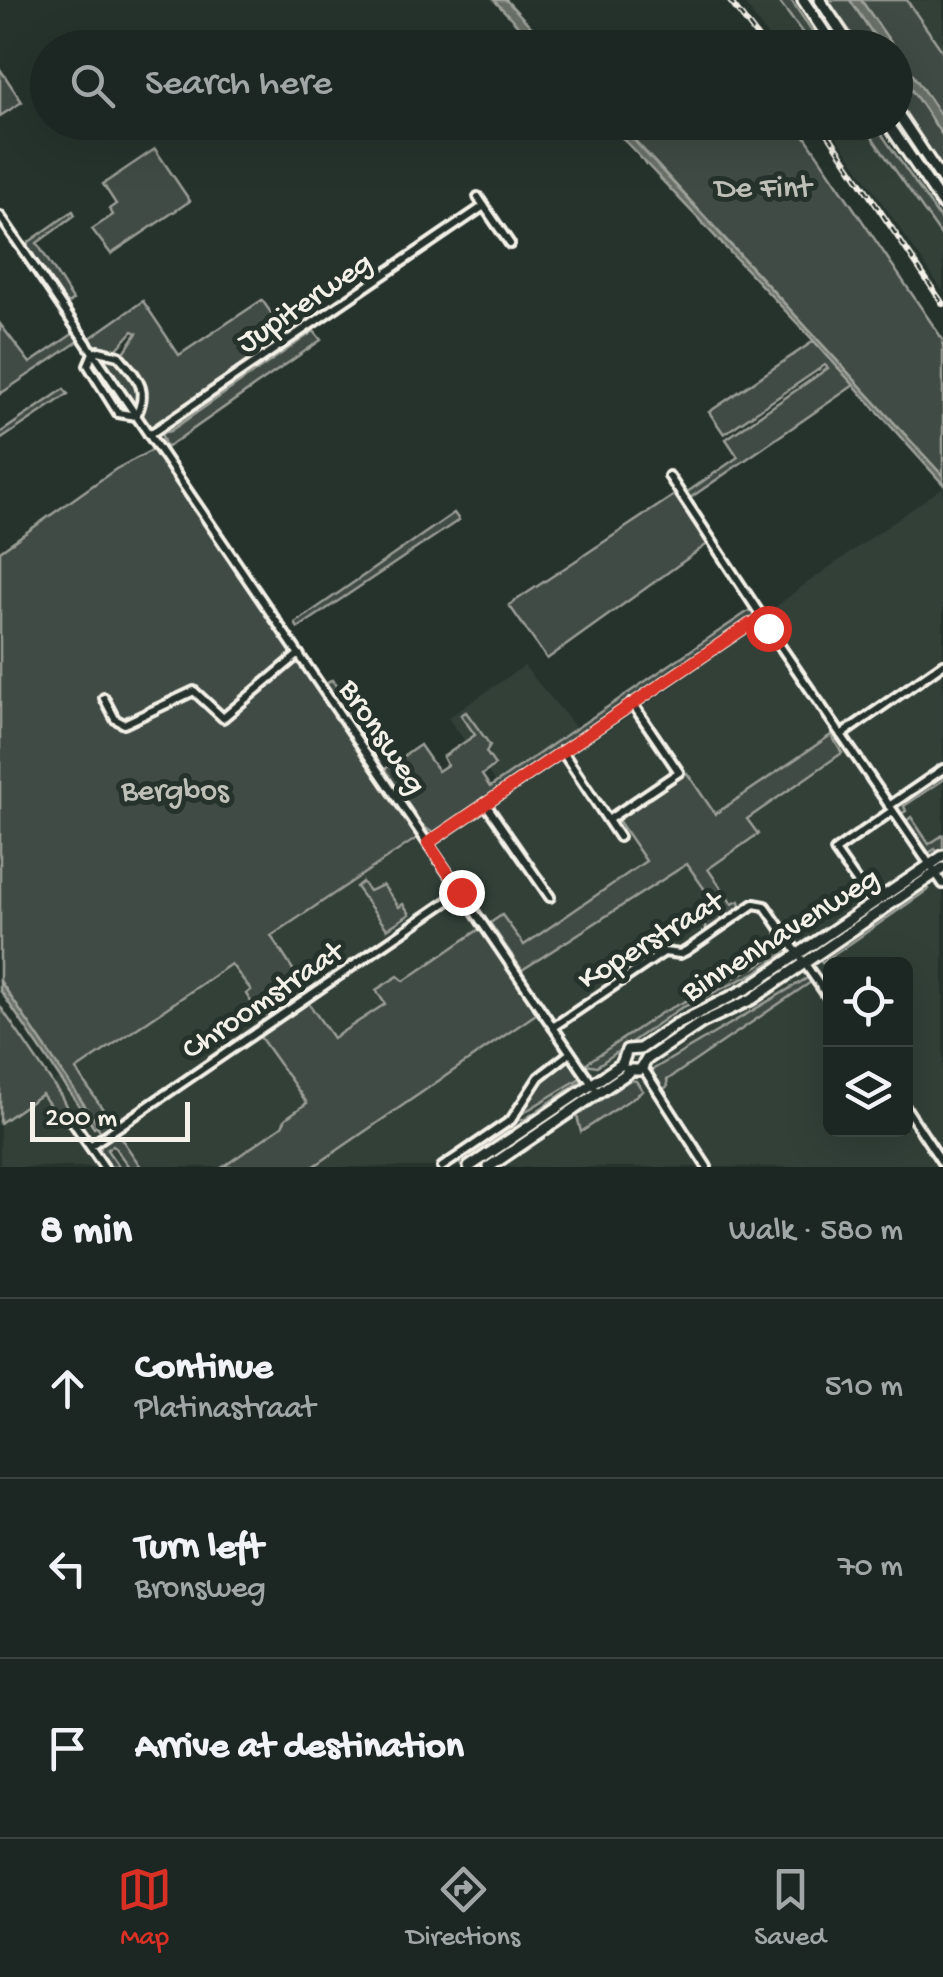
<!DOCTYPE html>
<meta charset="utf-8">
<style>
:root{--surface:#1c2622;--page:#29322f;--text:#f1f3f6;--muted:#a0a5a5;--line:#3a4340;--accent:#d93025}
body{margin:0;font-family:"Gochi Hand",sans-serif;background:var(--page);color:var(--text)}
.controls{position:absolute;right:30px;bottom:30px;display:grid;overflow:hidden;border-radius:15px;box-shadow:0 10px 40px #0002}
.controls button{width:90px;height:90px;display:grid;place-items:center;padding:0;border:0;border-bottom:2px solid var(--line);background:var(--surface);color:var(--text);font:50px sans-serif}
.scale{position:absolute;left:30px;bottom:25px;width:160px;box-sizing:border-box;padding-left:10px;border:5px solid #f4f1e8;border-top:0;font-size:28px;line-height:35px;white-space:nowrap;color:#f4f1e8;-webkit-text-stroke:8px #26332d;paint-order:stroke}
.stop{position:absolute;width:30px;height:30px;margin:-22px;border:8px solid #d93025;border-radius:50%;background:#fff}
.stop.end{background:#d93025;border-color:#fff;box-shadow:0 2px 10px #0008}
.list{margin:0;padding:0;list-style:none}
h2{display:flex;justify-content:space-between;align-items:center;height:130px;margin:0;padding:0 40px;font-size:42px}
h2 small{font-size:32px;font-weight:400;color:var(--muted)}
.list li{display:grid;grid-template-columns:65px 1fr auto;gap:30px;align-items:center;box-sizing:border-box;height:180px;padding:0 40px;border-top:2px solid var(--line)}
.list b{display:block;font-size:38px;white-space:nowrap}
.list p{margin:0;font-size:32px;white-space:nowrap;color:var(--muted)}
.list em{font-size:32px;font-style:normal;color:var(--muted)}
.icon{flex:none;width:55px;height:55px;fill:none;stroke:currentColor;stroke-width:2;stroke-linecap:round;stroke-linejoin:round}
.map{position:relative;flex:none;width:943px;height:1167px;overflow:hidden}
.search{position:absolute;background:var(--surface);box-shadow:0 10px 40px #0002;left:30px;right:30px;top:30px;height:110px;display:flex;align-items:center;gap:25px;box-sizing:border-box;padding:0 35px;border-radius:55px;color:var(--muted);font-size:38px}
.sheet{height:670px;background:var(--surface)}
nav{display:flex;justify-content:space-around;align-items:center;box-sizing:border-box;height:140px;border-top:2px solid var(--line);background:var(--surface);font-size:28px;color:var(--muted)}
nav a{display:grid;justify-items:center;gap:5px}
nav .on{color:var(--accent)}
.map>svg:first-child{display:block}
.built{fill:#333f39;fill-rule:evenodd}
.green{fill:#414b45;stroke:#9a9e96;stroke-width:2.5}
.water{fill:#676f68;stroke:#9fa39b;stroke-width:2.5}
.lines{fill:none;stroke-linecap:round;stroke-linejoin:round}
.minor-casing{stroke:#f4f1e8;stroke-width:14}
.major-casing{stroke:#f4f1e8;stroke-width:16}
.minor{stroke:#26332d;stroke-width:6}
.major{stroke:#26332d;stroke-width:9}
.rail-casing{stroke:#f4f1e8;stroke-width:6}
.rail{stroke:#26332d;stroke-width:2.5;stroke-dasharray:8;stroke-linecap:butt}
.route{stroke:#d93025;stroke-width:12}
.labels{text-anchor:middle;stroke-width:10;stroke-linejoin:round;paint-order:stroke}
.park-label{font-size:32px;fill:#bebfb7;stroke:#26332d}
.street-label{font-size:32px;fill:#f4f1e8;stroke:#26332d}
</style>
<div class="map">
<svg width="943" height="1167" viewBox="0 0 943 1167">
<rect width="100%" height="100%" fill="#26332d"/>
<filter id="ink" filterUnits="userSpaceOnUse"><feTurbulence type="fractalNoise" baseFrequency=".01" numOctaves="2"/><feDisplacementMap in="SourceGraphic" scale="20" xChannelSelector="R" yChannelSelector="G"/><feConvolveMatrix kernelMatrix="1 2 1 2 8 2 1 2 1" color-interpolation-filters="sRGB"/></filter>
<g filter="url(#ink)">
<g class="built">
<path d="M742 0H782L815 47H775Z"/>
<path d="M890 0H943V76Z"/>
<path d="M827 123H867L943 233V291Z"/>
<path d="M943 487V1167H0V1118L170 1002 499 787 448 718 524 666 589 743 672 687 800 588ZM830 964H906V1130H830Z"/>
</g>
<g class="green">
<path d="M778 0H791L823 47H813Z"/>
<path d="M828 0H850L882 47H861Z"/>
<path d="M861 0H907L910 5 943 52V119Z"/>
<path d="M896 67 943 136V170L896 98Z"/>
<path d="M0 69 22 102 0 116Z"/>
<path d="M896 116 943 186V200L890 123 896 122Z"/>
<path d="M619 123H796L943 340V476Z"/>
<path d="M862 123H874L943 223V238Z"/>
<path d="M155 149 190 201 111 254 92 229 113 215 109 209 116 204 103 184Z"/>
<path d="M73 211 75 215 37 243 73 300 67 305 26 244Z"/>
<path d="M262 300 288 337 156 427H150L142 414 145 387 123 354 137 333 133 331 116 350 95 346 90 338 143 301 179 355Z"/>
<path d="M0 324 30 363 74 333 79 341 0 394Z"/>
<path d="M314 331 321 340 166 448 161 433 170 431Z"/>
<path d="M814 341 854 385 687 500 683 495 738 457 726 439 828 368 825 365 724 434 709 412Z"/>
<path d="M100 353C124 357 142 382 137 407Z"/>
<path d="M64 389 68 394 0 440V433Z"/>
<path d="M158 447 420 836 271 936 307 991 263 1021 246 994 251 990 231 964 76 1070 113 1124 101 1132 0 981V551L116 469Z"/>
<path d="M676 494 709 543 547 659 509 605Z"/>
<path d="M454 513 459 520 298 628 295 623Z"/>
<path d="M753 608 756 614 751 619 436 834C414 826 398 789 385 769L420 745 438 771 447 765 443 757 475 735 461 715 466 712 490 745 486 752 495 765 482 775 490 787Z"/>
<path d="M332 680 374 740 367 743 326 684Z"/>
<path d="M831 735 842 753 747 819 758 834 708 869 732 904 739 901 740 908 709 931 702 924 719 910 687 864 522 970 490 923 502 915 524 945 646 861 618 820 687 773 715 814Z"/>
<path d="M943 772V780L904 806 906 811 899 815 893 806Z"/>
<path d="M911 817 929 844 943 835V853L941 855 935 849 926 855 904 823Z"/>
<path d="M362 882 369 891 383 885 399 907 403 904 410 914 387 929 356 887Z"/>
<path d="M925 884 929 889 822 963 819 959 828 952Z"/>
<path d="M481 928 539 1012 313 1167H223L282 1126 286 1118 307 1103 258 1034 307 1001 333 1038 385 1004 376 990 398 976 404 981Z"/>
<path d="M789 945 790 949 755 973 679 1009 597 1066 585 1064 661 1013 761 964Z"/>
<path d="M811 976 814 980 667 1080 668 1086 660 1091 650 1077 652 1070Z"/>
<path d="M0 1006 61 1096 69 1112 62 1123 42 1094 0 1123Z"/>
<path d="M571 1059 582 1077 518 1116C532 1096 546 1064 571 1059Z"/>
<path d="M630 1080 636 1081 643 1091 581 1132 577 1116Z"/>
<path d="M581 1081 585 1082 462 1167 458 1160 516 1120 525 1119Z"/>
<path d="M116 1131 141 1167H129L113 1145 107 1150 119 1167H108L99 1154 103 1141Z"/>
</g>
<g class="water">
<path d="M494 0H506L550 47H538Z"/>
<path d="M850 0H861L894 47H882Z"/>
<path d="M896 50 943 119V136L896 67Z"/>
<path d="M608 123H618L943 476V484L814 341Z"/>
<path d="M0 981 98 1125 94 1128 0 990Z"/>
</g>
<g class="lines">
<defs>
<g id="minor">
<path d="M478 197 484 206"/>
<path d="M0 216 598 1093"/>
<path d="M99 351 119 356C137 378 150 388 136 416L118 413 88 365 93 353Z"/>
<path d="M149 435 484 206 510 244"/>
<path d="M669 476 760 614V622"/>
<path d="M104 698 115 719 124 724 194 691 223 718 299 654"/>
<path d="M841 735 943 664"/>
<path d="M562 751 619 837"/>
<path d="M485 803 550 897"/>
<path d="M889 806 943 769"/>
<path d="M608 820 679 772 632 703"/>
<path d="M428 843 750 624 760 622 768 628 943 884"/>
<path d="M866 895 835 851 892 811"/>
<path d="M553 1027 664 952 680 954 686 951 754 904 765 906 830 1000"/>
<path d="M643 1068 707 1167"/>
<path d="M906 1108 943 1164"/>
<path d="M73 1122 104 1167"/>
<path d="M90 1146 461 892"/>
<path d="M442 1167 511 1120 539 1077 570 1053"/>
</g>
<g id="major">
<path d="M803 0 835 48"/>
<path d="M820 0 852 48"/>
<path d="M896 111 943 181"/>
<path d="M887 122 943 205"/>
<path d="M647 1059 701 1023 752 999 943 868"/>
<path d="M622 1064 627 1050 640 1049 675 1025 748 988 943 856"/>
<path d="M627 1070H640L647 1059"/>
<path d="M469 1167 622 1064"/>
<path d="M489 1167 629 1072"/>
</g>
</defs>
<use href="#minor" class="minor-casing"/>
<use href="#major" class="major-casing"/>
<use href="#minor" class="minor"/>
<use href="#major" class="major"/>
<defs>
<g id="rail">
<path d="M729 0 766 48"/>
<path d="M820 122 943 304"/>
</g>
</defs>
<use href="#rail" class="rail-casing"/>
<use href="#rail" class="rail"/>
</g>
</g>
<g class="lines" filter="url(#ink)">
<path class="route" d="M461 892 428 843 750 624 760 622 768 628"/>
</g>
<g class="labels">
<g class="park-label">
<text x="763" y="196">De Fint</text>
<text x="175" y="799">Bergbos</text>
</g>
<g class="street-label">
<text transform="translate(303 300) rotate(-34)" y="11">Jupiterweg</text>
<text transform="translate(385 735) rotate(56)" y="11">Bronsweg</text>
<text transform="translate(779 932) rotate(-32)" y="11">Binnenhavenweg</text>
<text transform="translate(649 938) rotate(-31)" y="11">Koperstraat</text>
<text transform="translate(261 998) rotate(-34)" y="11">Chroomstraat</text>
</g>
</g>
</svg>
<div class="controls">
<button><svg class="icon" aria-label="locate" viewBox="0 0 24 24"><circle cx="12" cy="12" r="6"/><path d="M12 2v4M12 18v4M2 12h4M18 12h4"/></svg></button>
<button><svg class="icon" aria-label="layers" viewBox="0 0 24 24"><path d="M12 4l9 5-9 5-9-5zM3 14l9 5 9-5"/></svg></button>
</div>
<div class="scale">200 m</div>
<div class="stop" style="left:768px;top:628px"></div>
<div class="stop end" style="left:461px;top:892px"></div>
<div class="search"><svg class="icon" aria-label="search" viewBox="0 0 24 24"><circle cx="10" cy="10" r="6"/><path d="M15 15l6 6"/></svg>Search here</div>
</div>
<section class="sheet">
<h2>8 min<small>Walk · 580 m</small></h2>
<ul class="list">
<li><svg class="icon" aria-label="ahead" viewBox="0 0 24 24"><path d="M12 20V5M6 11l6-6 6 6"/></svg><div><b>Continue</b><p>Platinastraat</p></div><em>510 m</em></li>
<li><svg class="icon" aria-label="left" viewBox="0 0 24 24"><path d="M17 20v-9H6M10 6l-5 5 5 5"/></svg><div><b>Turn left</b><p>Bronsweg</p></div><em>70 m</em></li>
<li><svg class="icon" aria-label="arrive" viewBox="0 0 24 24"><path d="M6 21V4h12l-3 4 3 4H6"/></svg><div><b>Arrive at destination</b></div></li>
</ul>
</section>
<nav>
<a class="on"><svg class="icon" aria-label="map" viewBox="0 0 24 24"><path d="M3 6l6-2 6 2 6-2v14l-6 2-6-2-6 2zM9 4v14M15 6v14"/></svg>Map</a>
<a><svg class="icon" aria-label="directions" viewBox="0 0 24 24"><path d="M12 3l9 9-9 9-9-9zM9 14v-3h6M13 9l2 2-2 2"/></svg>Directions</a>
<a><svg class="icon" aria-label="saved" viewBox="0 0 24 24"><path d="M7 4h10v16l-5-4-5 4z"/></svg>Saved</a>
</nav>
